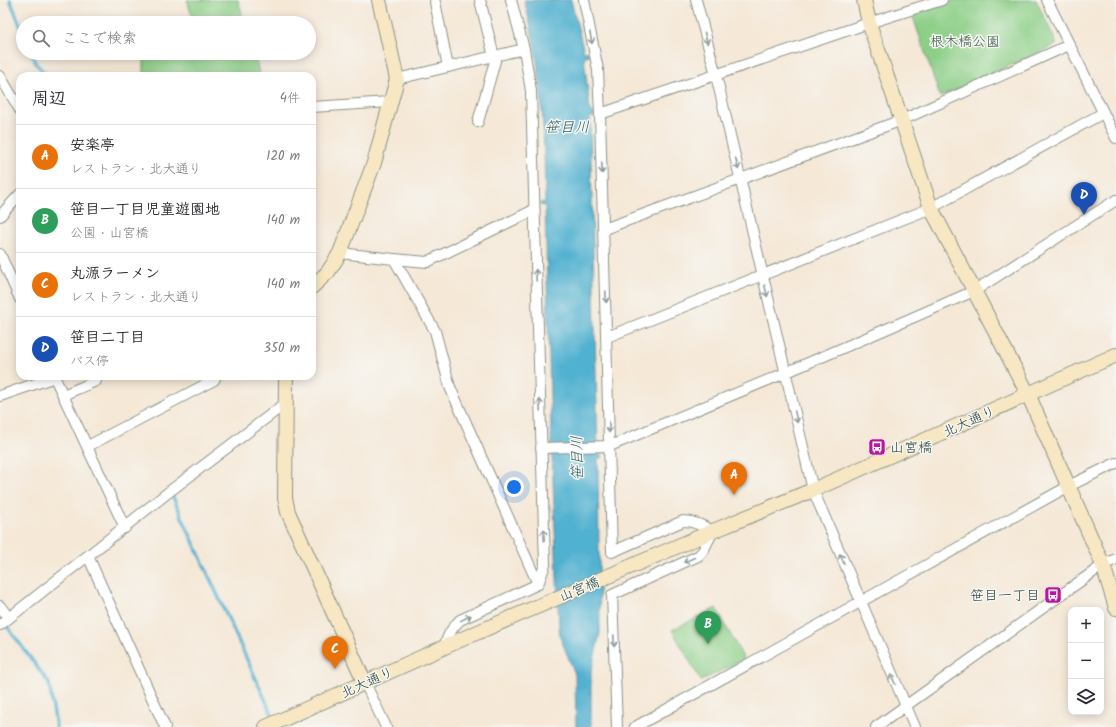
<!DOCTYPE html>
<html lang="ja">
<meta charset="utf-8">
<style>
:root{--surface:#fff;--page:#f2f2f3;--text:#2b2b33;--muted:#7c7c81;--line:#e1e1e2;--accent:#111827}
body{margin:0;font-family:Kalam,"Klee One",sans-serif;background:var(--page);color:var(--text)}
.controls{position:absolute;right:12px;bottom:12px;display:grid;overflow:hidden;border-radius:8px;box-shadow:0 2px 10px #0003}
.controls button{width:36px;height:36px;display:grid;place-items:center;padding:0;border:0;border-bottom:1px solid var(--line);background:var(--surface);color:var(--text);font:20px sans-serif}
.you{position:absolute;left:514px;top:487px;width:14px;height:14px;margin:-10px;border:3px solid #fff;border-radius:50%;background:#1a73e8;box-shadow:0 0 0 6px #1a73e833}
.badge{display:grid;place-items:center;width:26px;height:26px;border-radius:50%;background:var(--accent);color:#fff;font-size:13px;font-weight:700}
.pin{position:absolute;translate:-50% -33px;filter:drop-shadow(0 1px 2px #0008)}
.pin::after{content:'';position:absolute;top:21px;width:14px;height:12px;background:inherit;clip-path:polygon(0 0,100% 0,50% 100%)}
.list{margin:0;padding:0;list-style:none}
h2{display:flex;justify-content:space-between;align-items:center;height:52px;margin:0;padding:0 16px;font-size:17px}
h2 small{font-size:13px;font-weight:400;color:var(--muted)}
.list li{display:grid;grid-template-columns:26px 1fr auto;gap:12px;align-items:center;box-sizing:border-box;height:64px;padding:0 16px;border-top:1px solid var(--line)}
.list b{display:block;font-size:15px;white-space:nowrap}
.list p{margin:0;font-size:13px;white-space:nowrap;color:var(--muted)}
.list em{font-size:13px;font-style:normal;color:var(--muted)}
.icon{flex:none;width:22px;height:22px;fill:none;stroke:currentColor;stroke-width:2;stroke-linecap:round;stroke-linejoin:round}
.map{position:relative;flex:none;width:1116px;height:727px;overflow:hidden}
.search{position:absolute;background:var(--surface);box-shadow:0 2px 10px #0003;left:16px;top:16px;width:300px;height:44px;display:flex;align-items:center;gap:10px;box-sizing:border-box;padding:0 14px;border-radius:22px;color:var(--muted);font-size:15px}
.panel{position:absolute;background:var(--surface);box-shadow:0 2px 10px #0003;left:16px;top:72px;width:300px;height:308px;border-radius:12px}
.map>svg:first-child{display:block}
.green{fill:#8dcf87;stroke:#56865e}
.water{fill:#51b1d0;stroke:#387782}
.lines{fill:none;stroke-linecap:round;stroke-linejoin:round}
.stream{stroke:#51b1d0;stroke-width:3.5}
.street-casing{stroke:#8a9286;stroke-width:12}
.secondary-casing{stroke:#8a9286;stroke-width:16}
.street{stroke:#fff;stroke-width:10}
.secondary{stroke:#f7e8c3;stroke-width:14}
.oneway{stroke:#8f9e9a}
.labels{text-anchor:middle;stroke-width:3;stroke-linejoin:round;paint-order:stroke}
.park-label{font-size:14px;fill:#355a45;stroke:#f6f6f2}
.street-label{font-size:14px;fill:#1f3d34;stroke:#f6f6f2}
.poi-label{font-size:14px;fill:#1f3d34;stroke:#f6f6f2;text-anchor:start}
.water-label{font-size:15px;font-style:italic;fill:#2e6063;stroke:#f6f6f2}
</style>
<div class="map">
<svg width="1116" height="727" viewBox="0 0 1116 727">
<rect width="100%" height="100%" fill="#f6f6f2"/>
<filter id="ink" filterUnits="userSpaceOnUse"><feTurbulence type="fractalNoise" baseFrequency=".025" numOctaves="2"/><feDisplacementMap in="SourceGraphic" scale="8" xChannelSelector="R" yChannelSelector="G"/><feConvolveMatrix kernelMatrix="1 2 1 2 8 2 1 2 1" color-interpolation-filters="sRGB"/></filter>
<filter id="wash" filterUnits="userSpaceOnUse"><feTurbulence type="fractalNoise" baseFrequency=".012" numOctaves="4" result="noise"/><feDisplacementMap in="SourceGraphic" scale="16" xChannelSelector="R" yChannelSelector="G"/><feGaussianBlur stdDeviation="0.9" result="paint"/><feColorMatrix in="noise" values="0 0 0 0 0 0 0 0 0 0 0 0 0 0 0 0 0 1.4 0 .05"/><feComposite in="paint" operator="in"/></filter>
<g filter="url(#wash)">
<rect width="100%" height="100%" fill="#f5e8d7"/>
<g class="green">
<path d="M187 0H238L245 23H194Z"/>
<path d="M956 0H1036L1056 42V45L940 97 912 14Z"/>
<path d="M144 53H254L260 76H144Z"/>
<path d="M716 608 744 659 701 681 672 630Z"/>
</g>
<path class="water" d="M524 0H571L584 52H588L589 55 584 57 590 111 591 112 594 113V117H590L598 454 602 455V458H598L600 633 591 672V727H576L575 674 560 637 559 627 551 434 545 206 540 205V203L545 202C544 132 543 68 524 0Z"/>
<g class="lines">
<g class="stream">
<path d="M10 0 23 32"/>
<path d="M32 53 36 64 48 76"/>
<path d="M172 495 275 721"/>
<path d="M6 625 49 683 56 727"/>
</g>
</g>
</g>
<g filter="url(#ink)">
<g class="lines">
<defs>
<g id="street">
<path d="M584 0 598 70 600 114 612 552 683 521C694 521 703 526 713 531L703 551 698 556 612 595 617 727"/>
<path d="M696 0 716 75 813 490 915 727"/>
<path d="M1047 0 1116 138"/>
<path d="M435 2 448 67"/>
<path d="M0 76 20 110"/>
<path d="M397 79 524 49"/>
<path d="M312 107 390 102"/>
<path d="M600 114 869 23 942 0"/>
<path d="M478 122 495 61 480 0"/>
<path d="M0 216 20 194"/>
<path d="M604 229 902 120 1069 45"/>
<path d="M340 253 394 259 435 331 450 387 538 584"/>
<path d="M0 254 20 299"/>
<path d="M394 259 427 262 534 210"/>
<path d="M607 337 931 208 1103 113"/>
<path d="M54 376 125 528"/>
<path d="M63 395 96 381"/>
<path d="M0 396 55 377"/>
<path d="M88 446 214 380 216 376"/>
<path d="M541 448 610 446 785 373 974 291 1116 200"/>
<path d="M88 556 165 727"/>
<path d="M0 606 9 618"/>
<path d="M0 625 170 491 286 403"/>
<path d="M444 647C448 636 451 628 460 620L538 584 545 565 531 91 524 49 511 0"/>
<path d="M365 683 386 727"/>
<path d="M635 727 1069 486 1116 463"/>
<path d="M876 727 1103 565 1116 559"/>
</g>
<g id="secondary">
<path d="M864 0 869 23 931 208 1028 394 1103 565 1116 608"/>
<path d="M312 287 328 272 340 253 374 163 397 79 379 0"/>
<path d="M286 376 285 498 288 512 365 683"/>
<path d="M266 727 469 636 713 531 813 490 1116 355"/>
</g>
</defs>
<use href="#street" class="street-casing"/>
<use href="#secondary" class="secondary-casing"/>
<use href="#street" class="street"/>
<use href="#secondary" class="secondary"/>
</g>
<defs><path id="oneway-shaft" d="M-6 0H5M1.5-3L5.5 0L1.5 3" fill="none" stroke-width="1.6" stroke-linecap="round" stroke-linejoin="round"/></defs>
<g class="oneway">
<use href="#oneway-shaft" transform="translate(591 38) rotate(79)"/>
<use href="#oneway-shaft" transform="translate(706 38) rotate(75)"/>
<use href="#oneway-shaft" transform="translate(737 164) rotate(77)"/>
<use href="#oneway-shaft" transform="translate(602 168) rotate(88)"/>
<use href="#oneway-shaft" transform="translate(536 275) rotate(-92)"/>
<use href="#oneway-shaft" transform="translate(766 291) rotate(77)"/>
<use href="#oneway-shaft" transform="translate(606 297) rotate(88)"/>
<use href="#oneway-shaft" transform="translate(540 405) rotate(-92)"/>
<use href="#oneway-shaft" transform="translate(796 417) rotate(77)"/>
<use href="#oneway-shaft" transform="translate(609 427) rotate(89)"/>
<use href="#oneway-shaft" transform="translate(544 535) rotate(-92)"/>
<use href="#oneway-shaft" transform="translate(842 559) rotate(-113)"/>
<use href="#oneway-shaft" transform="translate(689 560) rotate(155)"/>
<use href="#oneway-shaft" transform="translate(466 618) rotate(-26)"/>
<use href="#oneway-shaft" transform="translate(614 641) rotate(88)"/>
<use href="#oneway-shaft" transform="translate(893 679) rotate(-113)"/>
</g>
</g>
<defs>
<symbol id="bus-square" viewBox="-11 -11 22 22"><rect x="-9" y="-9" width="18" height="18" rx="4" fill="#b5179e" stroke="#f6f6f2"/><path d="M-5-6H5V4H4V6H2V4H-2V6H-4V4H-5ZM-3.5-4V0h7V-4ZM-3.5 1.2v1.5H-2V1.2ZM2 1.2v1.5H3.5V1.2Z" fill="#fff"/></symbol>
</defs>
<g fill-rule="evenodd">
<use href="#bus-square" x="867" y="437" width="20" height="20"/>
<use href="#bus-square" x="1043" y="585" width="20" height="20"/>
</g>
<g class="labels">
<g class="park-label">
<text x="965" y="46">根木橋公園</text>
</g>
<g class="street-label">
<text transform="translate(969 421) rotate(-24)" y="5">北大通り</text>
<text transform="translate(579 589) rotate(-23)" y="5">山宮橋</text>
<text transform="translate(367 682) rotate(-24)" y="5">北大通り</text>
</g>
<g class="poi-label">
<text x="890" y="452">山宮橋</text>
<text x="1040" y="600" text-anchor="end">笹目一丁目</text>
</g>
<g class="water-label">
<text x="567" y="132">笹目川</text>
<text transform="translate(577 458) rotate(-91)" y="5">笹目川</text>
</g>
</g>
</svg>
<div class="controls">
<button>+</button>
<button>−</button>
<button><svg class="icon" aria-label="layers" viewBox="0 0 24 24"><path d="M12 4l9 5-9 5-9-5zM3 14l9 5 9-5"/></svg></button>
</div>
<div class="you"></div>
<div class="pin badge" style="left:734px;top:495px;background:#e8710a">A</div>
<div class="pin badge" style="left:708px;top:644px;background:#2e9e5b">B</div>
<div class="pin badge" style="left:335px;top:669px;background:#e8710a">C</div>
<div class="pin badge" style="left:1084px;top:215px;background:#1a4fb4">D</div>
<div class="search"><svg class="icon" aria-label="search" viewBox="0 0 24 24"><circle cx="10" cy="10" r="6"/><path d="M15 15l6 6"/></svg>ここで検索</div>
<section class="panel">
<h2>周辺<small>4件</small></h2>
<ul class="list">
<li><span class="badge" style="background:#e8710a">A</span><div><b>安楽亭</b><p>レストラン · 北大通り</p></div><em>120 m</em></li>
<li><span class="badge" style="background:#2e9e5b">B</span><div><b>笹目一丁目児童遊園地</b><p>公園 · 山宮橋</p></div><em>140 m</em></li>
<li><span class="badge" style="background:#e8710a">C</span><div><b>丸源ラーメン</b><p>レストラン · 北大通り</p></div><em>140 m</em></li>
<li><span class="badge" style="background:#1a4fb4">D</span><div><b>笹目二丁目</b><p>バス停</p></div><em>350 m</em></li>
</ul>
</section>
</div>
